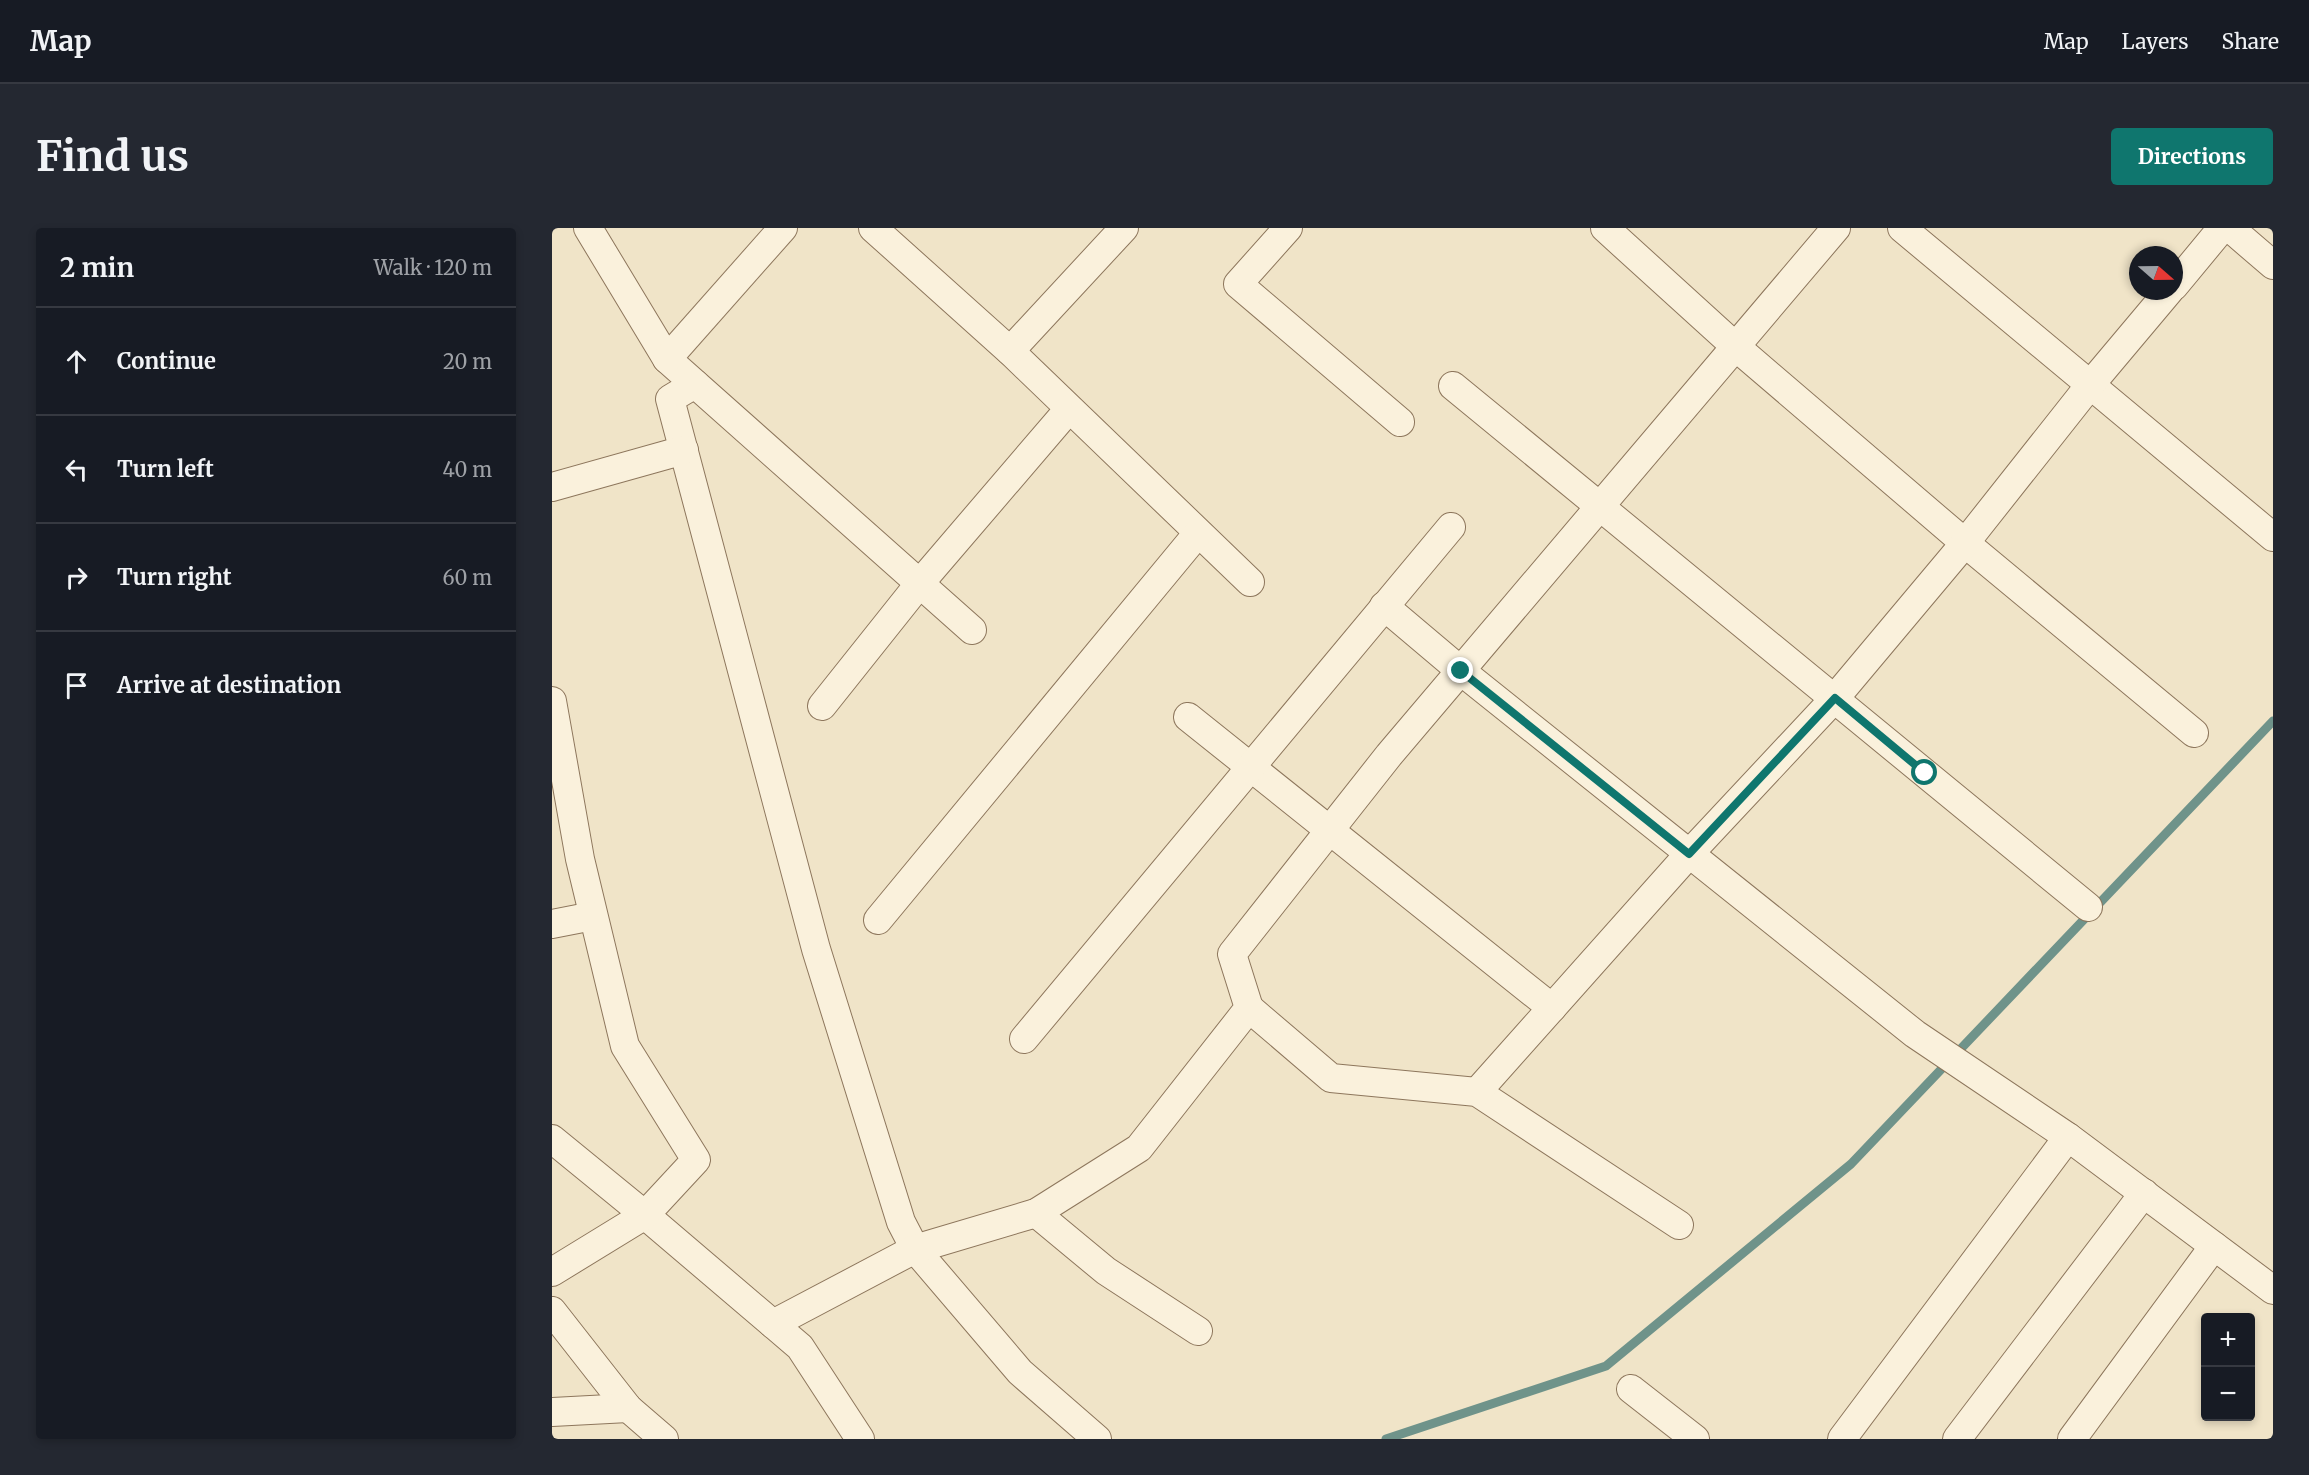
<!DOCTYPE html>
<meta charset="utf-8">
<style>
:root{--surface:#171b24;--page:#242831;--text:#f1f3f6;--muted:#9ea1a6;--line:#363941;--accent:#0f766e}
body{margin:0;font-family:Merriweather,serif;background:var(--page);color:var(--text)}
.controls{position:absolute;right:18px;bottom:18px;display:grid;overflow:hidden;border-radius:6px;box-shadow:0 3px 9px #0003}
.controls button{width:54px;height:54px;display:grid;place-items:center;padding:0;border:0;border-bottom:2px solid var(--line);background:var(--surface);color:var(--text);font:30px sans-serif}
.compass{position:absolute;left:1577px;top:18px;width:54px;height:54px;border-radius:50%;background:var(--surface);box-shadow:0 3px 9px #0003;rotate:110deg}
.stop{position:absolute;width:18px;height:18px;margin:-14px;border:4px solid #0f766e;border-radius:50%;background:#fff}
.stop.end{background:#0f766e;border-color:#fff;box-shadow:0 2px 6px #0008}
.list{margin:0;padding:0;list-style:none}
h2{display:flex;justify-content:space-between;align-items:center;height:78px;margin:0;padding:0 24px;font-size:26px}
h2 small{font-size:20px;font-weight:400;color:var(--muted)}
.list li{display:grid;grid-template-columns:39px 1fr auto;gap:18px;align-items:center;box-sizing:border-box;height:108px;padding:0 24px;border-top:2px solid var(--line)}
.list b{display:block;font-size:22px;white-space:nowrap}
.list em{font-size:20px;font-style:normal;color:var(--muted)}
.icon{flex:none;width:33px;height:33px;fill:none;stroke:currentColor;stroke-width:2;stroke-linecap:round;stroke-linejoin:round}
.map{position:relative;flex:none;width:1721px;height:1211px;overflow:hidden;border-radius:6px}
header{display:flex;align-items:center;gap:36px;box-sizing:border-box;height:84px;padding:0 30px;background:var(--surface);border-bottom:2px solid var(--line)}
header strong{font-size:28px}
nav{display:flex;gap:33px;margin-inline-start:auto;font-size:21px}
.intro{display:flex;align-items:center;justify-content:space-between;box-sizing:border-box;height:144px;padding:0 36px}
h1{margin:0;font-size:42px}
.button{padding:15px 27px;border-radius:6px;background:var(--accent);color:#fff;font-size:21px;font-weight:700}
main{display:flex;gap:36px;padding:0 36px}
aside{flex:1;background:var(--surface);border-radius:6px;box-shadow:0 3px 9px #0003}
.map>svg:first-child{display:block}
.lines{fill:none;stroke-linecap:round;stroke-linejoin:round}
.stream{stroke:#6f938a;stroke-width:9}
.minor-casing{stroke:#8d765c;stroke-width:30}
.minor{stroke:#faf1dc;stroke-width:28}
.route{stroke:#0f766e;stroke-width:8}
</style>
<header>
<strong>Map</strong>
<nav><a>Map</a><a>Layers</a><a>Share</a></nav>
</header>
<div class="intro"><h1>Find us</h1><a class="button">Directions</a></div>
<main>
<aside>
<h2>2 min<small>Walk · 120 m</small></h2>
<ul class="list">
<li><svg class="icon" aria-label="ahead" viewBox="0 0 24 24"><path d="M12 20V5M6 11l6-6 6 6"/></svg><div><b>Continue</b></div><em>20 m</em></li>
<li><svg class="icon" aria-label="left" viewBox="0 0 24 24"><path d="M17 20v-9H6M10 6l-5 5 5 5"/></svg><div><b>Turn left</b></div><em>40 m</em></li>
<li><svg class="icon" aria-label="right" viewBox="0 0 24 24"><path d="M7 20v-9h11M14 6l5 5-5 5"/></svg><div><b>Turn right</b></div><em>60 m</em></li>
<li><svg class="icon" aria-label="arrive" viewBox="0 0 24 24"><path d="M6 21V4h12l-3 4 3 4H6"/></svg><div><b>Arrive at destination</b></div></li>
</ul>
</aside>
<div class="map">
<svg width="1721" height="1211" viewBox="0 0 1721 1211">
<rect width="100%" height="100%" fill="#f0e4c8"/>
<g class="lines">
<path class="stream" d="M834 1211 1054 1138 1299 936 1721 493"/>
<defs>
<g id="minor">
<path d="M36 0 115 131 420 402"/>
<path d="M321 0 458 123 698 354"/>
<path d="M736 0 686 56 848 194"/>
<path d="M1053 0 1184 119 1413 315 1642 505"/>
<path d="M1350 0 1721 309"/>
<path d="M1678 0 1721 37"/>
<path d="M1622 58 1670 0"/>
<path d="M458 123 572 0"/>
<path d="M115 131 231 0"/>
<path d="M143 156 118 171 264 721 349 994 363 1021 468 1144 545 1211"/>
<path d="M901 158 1536 679"/>
<path d="M0 259 132 222"/>
<path d="M832 378 909 443 1363 806 1516 909 1721 1062"/>
<path d="M0 473 28 631 73 818 144 932 93 987 248 1119 308 1211"/>
<path d="M270 478 368 355 517 181"/>
<path d="M636 489 1000 780"/>
<path d="M326 692 646 305"/>
<path d="M0 696 41 688"/>
<path d="M697 780 779 850 925 864 1127 997"/>
<path d="M472 811 899 299"/>
<path d="M925 864 1137 626 1283 470 1413 315 1538 157 1617 63"/>
<path d="M0 911 93 987 0 1044"/>
<path d="M484 985 554 1043 646 1103"/>
<path d="M0 1083 76 1180 112 1211"/>
<path d="M221 1096 363 1021 484 985 587 920 697 780 680 726 837 527 1284 0"/>
<path d="M1079 1161 1143 1211"/>
<path d="M0 1184 76 1180"/>
<path d="M1290 1211 1516 909"/>
<path d="M1405 1211 1592 965"/>
<path d="M1520 1211 1662 1018"/>
</g>
</defs>
<use href="#minor" class="minor-casing"/>
<use href="#minor" class="minor"/>
</g>
<g class="lines">
<path class="route" d="M909 443 1137 626 1283 470 1373 545"/>
</g>
</svg>
<div class="controls">
<button>+</button>
<button>−</button>
</div>
<svg class="compass" viewBox="-18 -18 36 36"><path d="M0-13l5 13h-10z" fill="#e53935"/><path d="M0 13l5-13h-10z" fill="#9ea1a6"/></svg>
<div class="stop" style="left:1373px;top:545px"></div>
<div class="stop end" style="left:909px;top:443px"></div>
</div>
</main>
